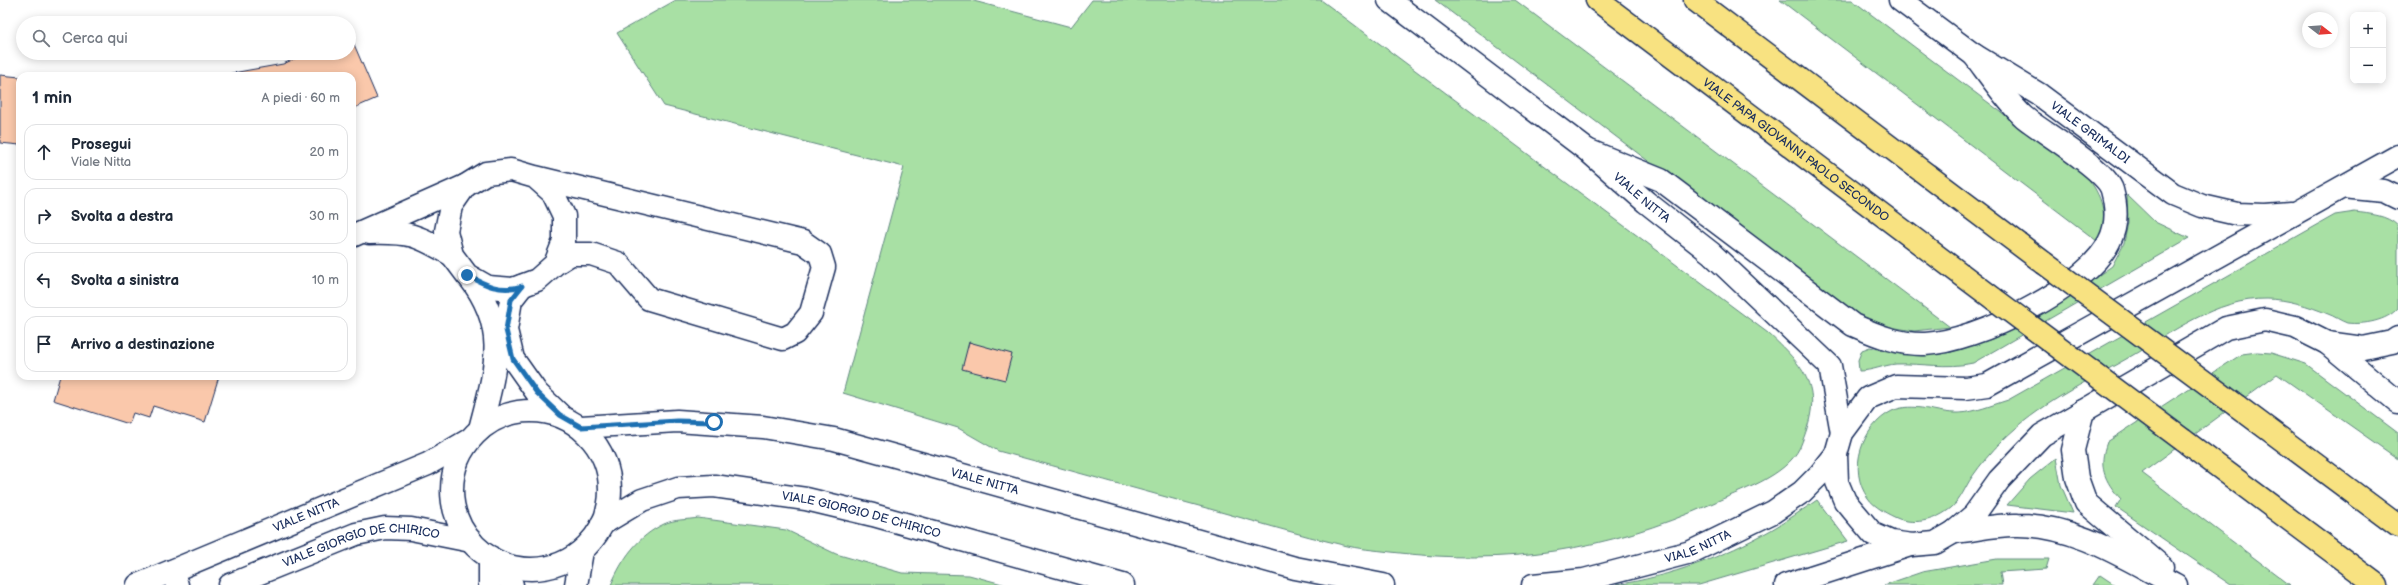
<!DOCTYPE html>
<html lang="it">
<meta charset="utf-8">
<style>
:root{--surface:#fff;--page:#f6f6f7;--text:#1f2937;--muted:#747a83;--line:#e0e1e3}
body{margin:0;font-family:"Balsamiq Sans",sans-serif;background:var(--page);color:var(--text)}
.controls{position:absolute;right:12px;top:12px;display:grid;overflow:hidden;border-radius:8px;box-shadow:0 2px 10px #0003}
.controls button{width:36px;height:36px;display:grid;place-items:center;padding:0;border:0;border-bottom:1px solid var(--line);background:var(--surface);color:var(--text);font:20px sans-serif}
.compass{position:absolute;left:2302px;top:12px;width:36px;height:36px;border-radius:50%;background:var(--surface);box-shadow:0 2px 10px #0003;rotate:107deg}
.stop{position:absolute;width:12px;height:12px;margin:-9px;border:3px solid #1f6fb2;border-radius:50%;background:#fff}
.stop.end{background:#1f6fb2;border-color:#fff;box-shadow:0 1px 4px #0008}
.list{margin:0;padding:0;list-style:none}
h2{display:flex;justify-content:space-between;align-items:center;height:52px;margin:0;padding:0 16px;font-size:17px}
h2 small{font-size:13px;font-weight:400;color:var(--muted)}
.list li{display:grid;grid-template-columns:26px 1fr auto;gap:12px;align-items:center;box-sizing:border-box;height:56px;margin:0 8px 8px;padding:0 8px;border:1px solid var(--line);border-radius:12px}
.list b{display:block;font-size:15px;white-space:nowrap}
.list p{margin:0;font-size:13px;white-space:nowrap;color:var(--muted)}
.list em{font-size:13px;font-style:normal;color:var(--muted)}
.icon{flex:none;width:22px;height:22px;fill:none;stroke:currentColor;stroke-width:2;stroke-linecap:round;stroke-linejoin:round}
.map{position:relative;flex:none;width:2398px;height:585px;overflow:hidden}
.search{position:absolute;background:var(--surface);box-shadow:0 2px 10px #0003;left:16px;top:16px;width:340px;height:44px;display:flex;align-items:center;gap:10px;box-sizing:border-box;padding:0 14px;border-radius:22px;color:var(--muted);font-size:15px}
.panel{position:absolute;background:var(--surface);box-shadow:0 2px 10px #0003;left:16px;top:72px;width:340px;height:308px;border-radius:12px}
.map>svg:first-child{display:block}
.green{fill:#a8e0a4;stroke:#628881}
.building{fill:#fac8ab;stroke:#1b2f5e}
.lines{fill:none;stroke-linecap:round;stroke-linejoin:round}
.street-casing{stroke:#1b2f5e;stroke-width:25}
.secondary-casing{stroke:#1b2f5e;stroke-width:25}
.primary-casing{stroke:#1b2f5e;stroke-width:25}
.street{stroke:#fff;stroke-width:22}
.secondary{stroke:#fff;stroke-width:22}
.primary{stroke:#f8e281;stroke-width:22}
.primary-bridge-casing{stroke:#1b2f5e;stroke-width:25;stroke-linecap:butt}
.primary-bridge{stroke:#f8e281;stroke-width:22}
.route{stroke:#1f6fb2;stroke-width:5}
.labels{text-anchor:middle;stroke-width:3;stroke-linejoin:round;paint-order:stroke}
.street-label{font-size:12px;fill:#1b2f5e;stroke:#fff}
</style>
<div class="map">
<svg width="2398" height="585" viewBox="0 0 2398 585">
<rect width="100%" height="100%" fill="#fff"/>
<filter id="ink" filterUnits="userSpaceOnUse"><feTurbulence type="fractalNoise" baseFrequency=".025" numOctaves="2"/><feDisplacementMap in="SourceGraphic" scale="8" xChannelSelector="R" yChannelSelector="G"/><feConvolveMatrix kernelMatrix="1 2 1 2 8 2 1 2 1" color-interpolation-filters="sRGB"/></filter>
<g filter="url(#ink)">
<g class="green">
<path d="M676 0H970L1071 27 1092 0H1321L1768 333C1810 372 1824 391 1800 447 1786 477 1739 491 1711 504 1606 551 1506 566 1391 552 1375 550 1358 549 1343 545 1298 535 1254 521 1210 509 1140 490 1069 470 998 451L958 428 843 393 904 167 664 106 617 33Z"/>
<path d="M1435 0H1515L1950 327 1914 331 1890 327 1848 312Z"/>
<path d="M1780 0H1852L2086 176C2102 195 2110 218 2097 241Z"/>
<path d="M2127 195 2155 222 2189 238 1973 363C1947 369 1922 363 1896 364 1884 365 1872 371 1859 371L1858 360 1862 350 1870 347 1903 355 1948 353 1992 339 2047 311 2112 266 2124 243 2128 222Z"/>
<path d="M2355 212C2370 214 2387 215 2398 226V308C2387 321 2363 325 2347 323 2341 321 2334 316 2328 314 2309 306 2287 299 2267 299 2216 298 2170 334 2128 358 2084 383 2038 405 2002 441 1991 452 1981 464 1972 477 1965 487 1961 500 1951 508 1936 520 1917 525 1899 519 1889 515 1874 507 1868 498 1847 470 1862 426 1892 411 1914 401 1937 414 1959 413 1976 412 1992 405 2008 400L2335 215Z"/>
<path d="M2257 352 2271 353 2306 364 2398 433V459L2277 374 2142 473 2290 585H2231L2116 507 2121 499C2104 481 2098 466 2107 442L2242 354Z"/>
<path d="M2056 458 2061 485 2073 513 2007 505 2030 479Z"/>
<path d="M1817 500 1848 541 1699 585H1616C1670 576 1724 557 1771 530 1787 521 1802 510 1817 500Z"/>
<path d="M698 518 786 530 836 554 902 573 969 575 1006 585H611C622 559 638 536 664 524 674 519 688 520 698 518Z"/>
<path d="M1997 559H2049L2046 569 2000 572 2002 585H1884L1922 572Z"/>
<path d="M2100 575 2115 585H2093Z"/>
</g>
<g class="building">
<path d="M350 35 377 98 352 109V76H216L283 64 308 53H349Z"/>
<path d="M0 75 20 77V145L0 143Z"/>
<path d="M969 342 1012 354 1005 380 962 369Z"/>
<path d="M60 376H219L205 422 153 406 149 418 133 413 129 424 53 400Z"/>
</g>
<g class="lines">
<defs>
<g id="street">
<path d="M535 177 803 242 820 254 824 267 811 313 795 333 783 339 649 299 618 263 591 254H571L555 264 537 280 513 289 488 287 467 275 452 255 446 231 451 206 465 186 486 173 511 170 535 177 553 193 564 216V241L555 264"/>
<path d="M369 233C410 232 416 234 452 255"/>
<path d="M352 236 465 186"/>
<path d="M469 277C510 329 495 371 480 429"/>
<path d="M522 286 511 300 506 330 513 359 537 393 560 415"/>
<path d="M2327 343 2398 402"/>
<path d="M490 557V585"/>
<path d="M172 571 177 585"/>
</g>
<g id="secondary">
<path id="s1" d="M1389 0 1587 150 1646 202 1711 253 1830 366 1842 433"/>
<path id="s2" d="M1900 0 1974 55 2040 95 2173 194 2202 206 2237 214 2265 215 2291 213"/>
<path d="M1587 150 1661 180 1853 325C1876 335 1900 345 1925 344 1975 342 2087 288 2109 242 2118 225 2117 208 2112 190 2106 169 2042 132 2024 117 2009 104 1987 72 1974 55"/>
<path d="M2398 156 1987 385 1966 388 1896 386 1868 398 1842 433 1836 454 1837 482 1845 501 1873 534 1891 542 1912 545 1935 543 1954 532 1974 515 1999 480 2042 435 2226 328 2265 320 2295 327 2327 343 2363 348 2392 342 2398 338"/>
<path d="M2343 187 2384 191 2398 198"/>
<circle cx="531" cy="490" r="79"/>
<path d="M2083 411 2073 450 2077 478 2086 503 2162 567"/>
<path id="s3" d="M581 427 677 421 763 427 834 439 1295 568 1383 585"/>
<path id="s4" d="M602 524 642 500 678 488 714 486 806 499 873 515 1123 585"/>
<path d="M1954 532C1975 530 1997 524 2018 525 2076 525 2126 559 2176 585"/>
<path d="M501 563 512 585"/>
<path id="s5" d="M138 585 428 464 469 440"/>
<path id="s6" d="M230 585 356 534 385 528 411 529 471 541"/>
<path d="M576 585 582 551"/>
<path id="s7" d="M1533 585 1584 580 1691 552 1773 512 1802 492 1820 474 1836 454"/>
<path d="M1786 585 1910 545"/>
</g>
<g id="primary">
<path id="s8" d="M1597 0 1994 299"/>
<path d="M1695 0 2044 263"/>
<path d="M2237 406 2398 526"/>
<path d="M2183 440 2377 585"/>
</g>
</defs>
<use href="#street" class="street-casing"/>
<use href="#secondary" class="secondary-casing"/>
<use href="#primary" class="primary-casing"/>
<use href="#street" class="street"/>
<use href="#secondary" class="secondary"/>
<use href="#primary" class="primary"/>
<defs>
<g id="primary-bridge">
<path d="M2044 263 2237 406"/>
<path d="M1994 299 2183 440"/>
</g>
</defs>
<use href="#primary-bridge" class="primary-bridge-casing"/>
<use href="#primary-bridge" class="primary-bridge"/>
</g>
</g>
<g class="lines" filter="url(#ink)">
<path class="route" d="M467 275C485 285 501 293 522 286L511 300 506 330 513 359 537 393 560 415 581 427 677 421 714 422"/>
</g>
<g class="labels">
<g class="street-label">
<text dy="4" stroke="none"><textPath href="#s2" startOffset="232">VIALE GRIMALDI</textPath></text>
<text dy="4" stroke="none"><textPath href="#s8" startOffset="249">VIALE PAPA GIOVANNI PAOLO SECONDO</textPath></text>
<text dy="4" stroke="none"><textPath href="#s1" startOffset="321">VIALE NITTA</textPath></text>
<text dy="4" stroke="none"><textPath href="#s3" startOffset="411">VIALE NITTA</textPath></text>
<text dy="4" stroke="none"><textPath href="#s5" startOffset="182">VIALE NITTA</textPath></text>
<text dy="4" stroke="none"><textPath href="#s4" startOffset="271">VIALE GIORGIO DE CHIRICO</textPath></text>
<text dy="4" stroke="none"><textPath href="#s7" startOffset="170">VIALE NITTA</textPath></text>
<text dy="4" stroke="none"><textPath href="#s6" startOffset="139">VIALE GIORGIO DE CHIRICO</textPath></text>
</g>
</g>
</svg>
<div class="controls">
<button>+</button>
<button>−</button>
</div>
<svg class="compass" viewBox="-18 -18 36 36"><path d="M0-13l5 13h-10z" fill="#e53935"/><path d="M0 13l5-13h-10z" fill="#747a83"/></svg>
<div class="stop" style="left:714px;top:422px"></div>
<div class="stop end" style="left:467px;top:275px"></div>
<div class="search"><svg class="icon" aria-label="search" viewBox="0 0 24 24"><circle cx="10" cy="10" r="6"/><path d="M15 15l6 6"/></svg>Cerca qui</div>
<section class="panel">
<h2>1 min<small>A piedi · 60 m</small></h2>
<ul class="list">
<li><svg class="icon" aria-label="ahead" viewBox="0 0 24 24"><path d="M12 20V5M6 11l6-6 6 6"/></svg><div><b>Prosegui</b><p>Viale Nitta</p></div><em>20 m</em></li>
<li><svg class="icon" aria-label="right" viewBox="0 0 24 24"><path d="M7 20v-9h11M14 6l5 5-5 5"/></svg><div><b>Svolta a destra</b></div><em>30 m</em></li>
<li><svg class="icon" aria-label="left" viewBox="0 0 24 24"><path d="M17 20v-9H6M10 6l-5 5 5 5"/></svg><div><b>Svolta a sinistra</b></div><em>10 m</em></li>
<li><svg class="icon" aria-label="arrive" viewBox="0 0 24 24"><path d="M6 21V4h12l-3 4 3 4H6"/></svg><div><b>Arrivo a destinazione</b></div></li>
</ul>
</section>
</div>
